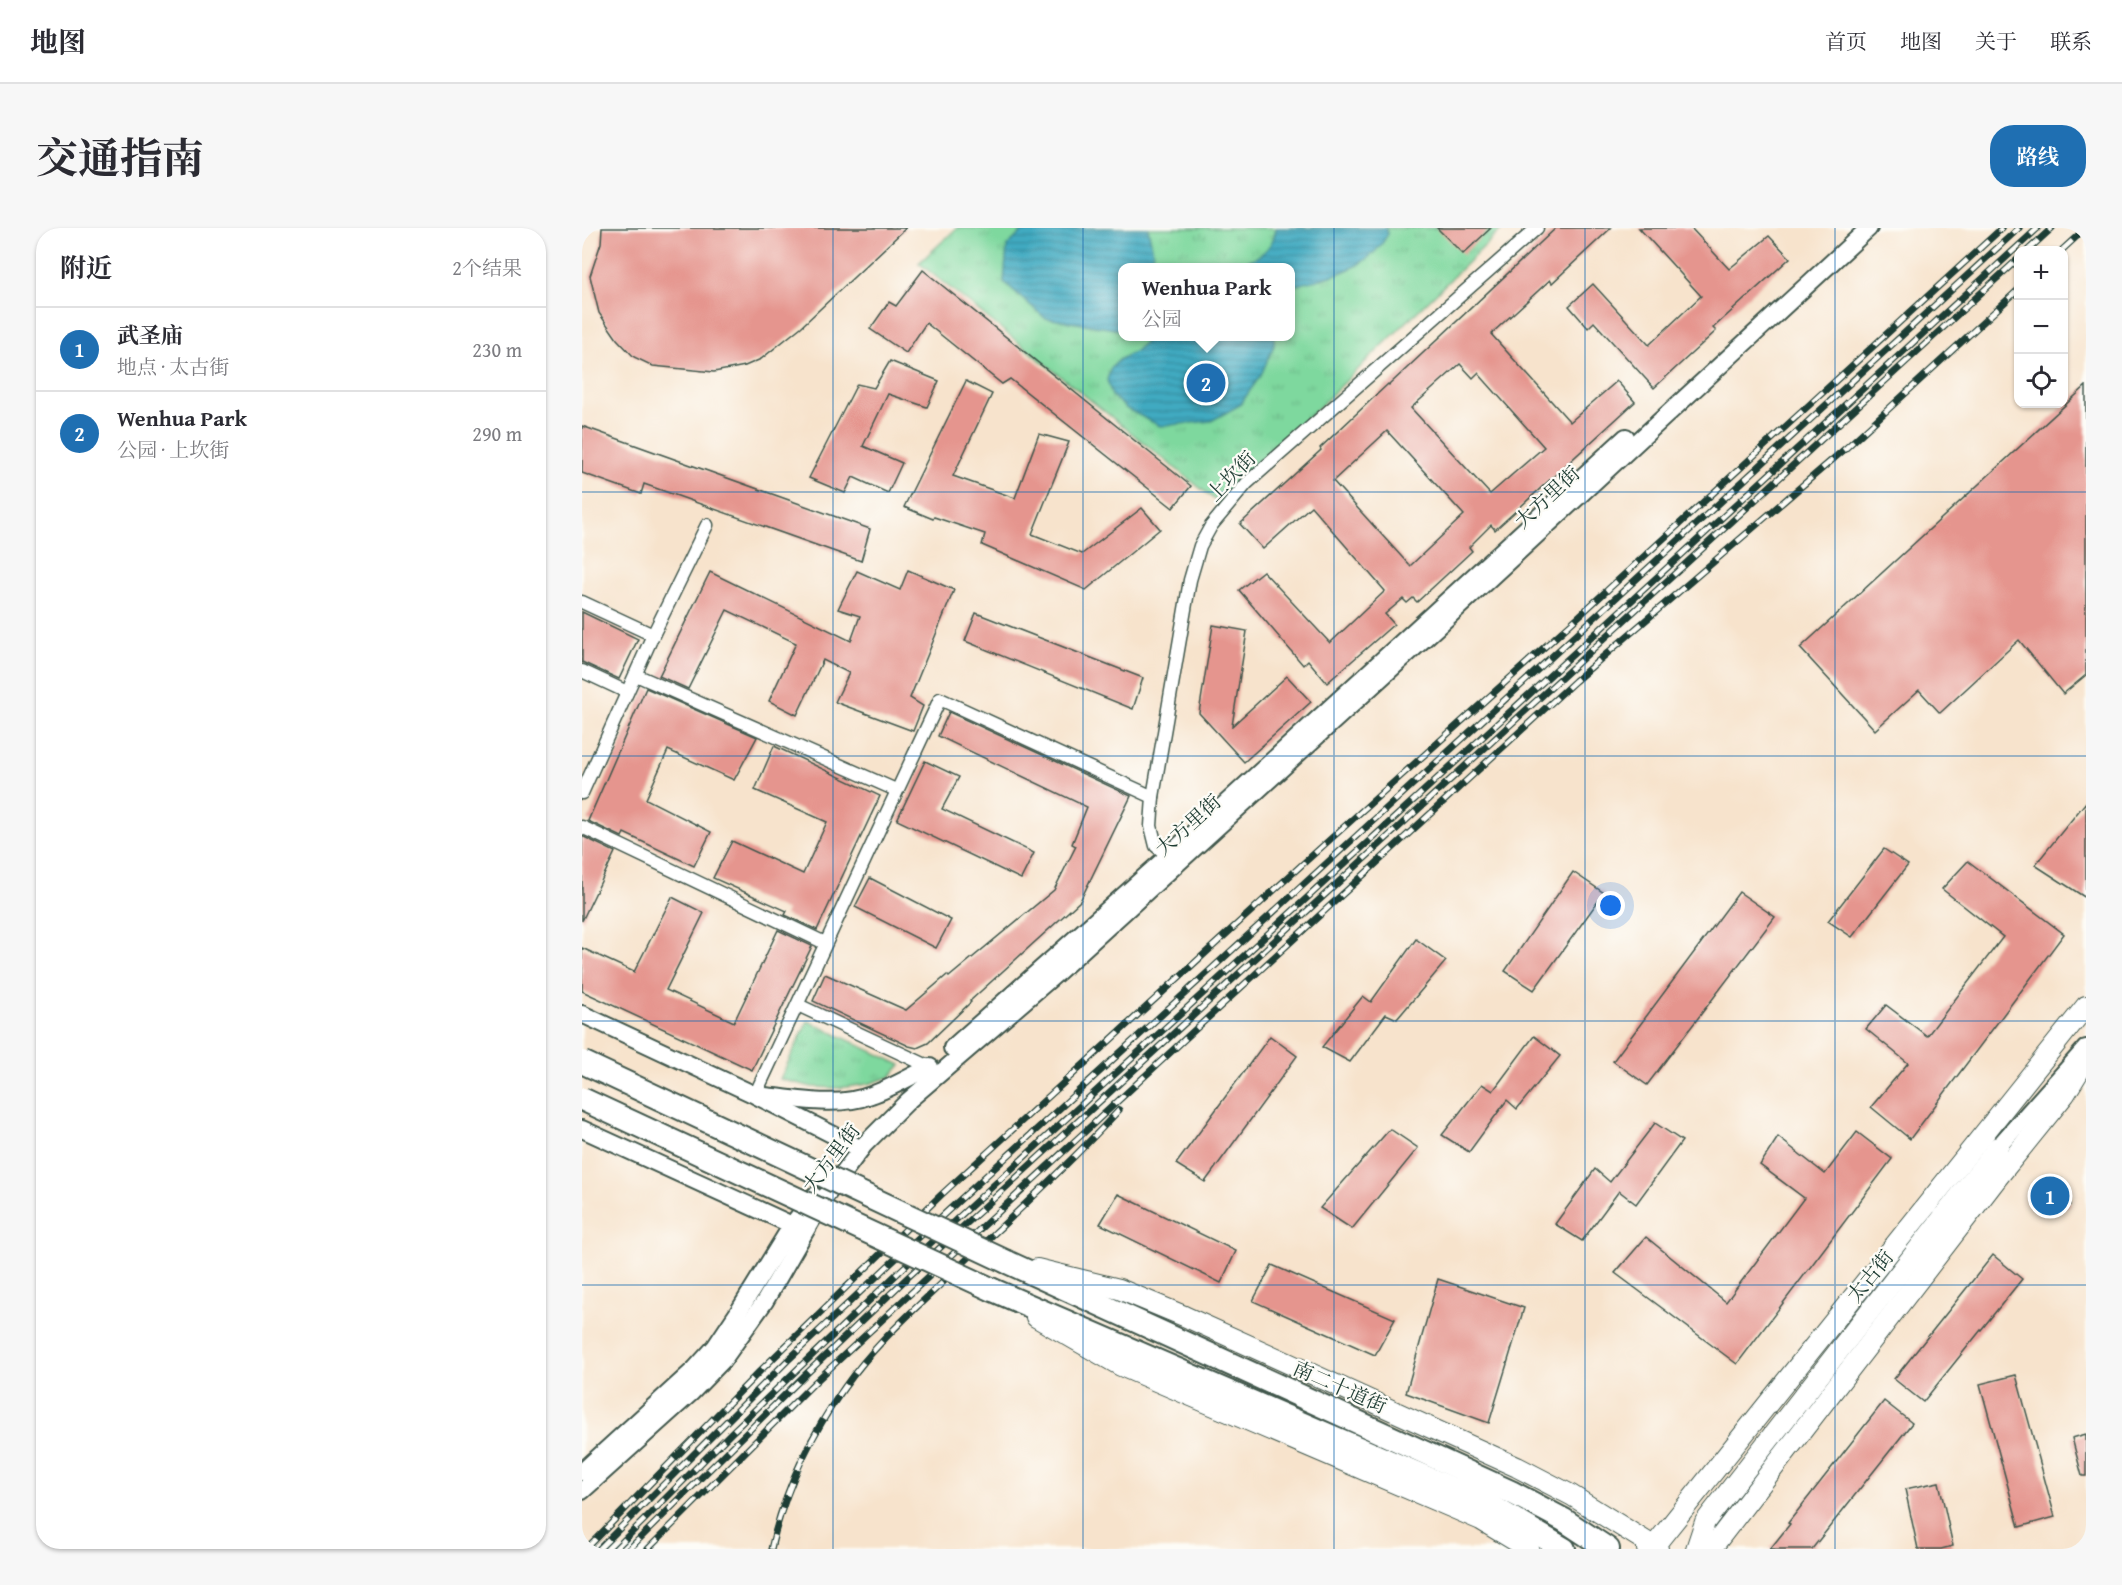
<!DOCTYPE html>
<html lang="zh">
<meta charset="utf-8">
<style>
:root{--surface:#fff;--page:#f7f7f7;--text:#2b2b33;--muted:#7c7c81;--line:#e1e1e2;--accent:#1f6fb2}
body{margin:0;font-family:"Gentium Book Plus","Noto Serif SC",serif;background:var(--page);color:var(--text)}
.controls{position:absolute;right:18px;top:18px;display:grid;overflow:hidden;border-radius:12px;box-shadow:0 2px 4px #0004}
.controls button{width:54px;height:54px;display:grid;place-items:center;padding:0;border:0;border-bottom:2px solid var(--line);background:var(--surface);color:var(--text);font:30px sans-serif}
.you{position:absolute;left:1029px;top:678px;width:21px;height:21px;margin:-15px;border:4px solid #fff;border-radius:50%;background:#1a73e8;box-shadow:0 0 0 9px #1a73e833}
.badge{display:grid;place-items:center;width:39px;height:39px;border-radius:50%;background:var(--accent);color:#fff;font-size:20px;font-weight:700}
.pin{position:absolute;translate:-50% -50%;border:3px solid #fff;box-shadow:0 2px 6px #0006}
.popup{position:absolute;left:536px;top:35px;width:177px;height:78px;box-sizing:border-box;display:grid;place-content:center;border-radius:12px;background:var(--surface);filter:drop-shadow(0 2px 4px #0005);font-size:20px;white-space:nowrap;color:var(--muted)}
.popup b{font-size:22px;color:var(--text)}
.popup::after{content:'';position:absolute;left:50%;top:100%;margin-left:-12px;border:12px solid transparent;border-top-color:var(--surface)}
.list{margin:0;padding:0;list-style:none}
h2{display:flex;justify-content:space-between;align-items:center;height:78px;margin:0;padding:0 24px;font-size:26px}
h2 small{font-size:20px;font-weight:400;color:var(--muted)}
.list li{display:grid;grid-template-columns:39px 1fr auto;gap:18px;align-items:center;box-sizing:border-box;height:84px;padding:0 24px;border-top:2px solid var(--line)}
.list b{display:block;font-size:22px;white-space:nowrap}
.list p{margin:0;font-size:20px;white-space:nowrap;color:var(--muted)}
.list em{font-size:20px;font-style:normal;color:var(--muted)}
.icon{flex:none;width:33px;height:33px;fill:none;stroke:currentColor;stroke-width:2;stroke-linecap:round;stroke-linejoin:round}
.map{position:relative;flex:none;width:1504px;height:1321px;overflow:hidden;border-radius:24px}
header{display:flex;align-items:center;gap:36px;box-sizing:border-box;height:84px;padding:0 30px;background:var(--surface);border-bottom:2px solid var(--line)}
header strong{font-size:28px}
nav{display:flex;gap:33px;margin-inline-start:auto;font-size:21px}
.intro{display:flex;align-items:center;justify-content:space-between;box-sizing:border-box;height:144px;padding:0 36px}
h1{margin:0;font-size:42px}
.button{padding:15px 27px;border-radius:24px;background:var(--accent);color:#fff;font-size:21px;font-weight:700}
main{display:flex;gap:36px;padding:0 36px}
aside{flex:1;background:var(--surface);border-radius:24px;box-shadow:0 2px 4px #0004}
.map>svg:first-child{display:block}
.park{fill:url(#park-tufts);stroke:#4e8a69;stroke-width:1.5;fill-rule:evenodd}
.water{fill:url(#water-rules);stroke:#30747a;stroke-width:1.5}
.building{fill:#e5958e;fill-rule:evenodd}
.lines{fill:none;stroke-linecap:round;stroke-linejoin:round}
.street-casing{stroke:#3f564b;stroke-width:15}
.secondary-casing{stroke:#3f564b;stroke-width:20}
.primary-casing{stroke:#3f564b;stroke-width:22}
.highway-casing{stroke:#3f564b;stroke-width:26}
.street{stroke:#fff;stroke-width:12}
.secondary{stroke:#fff;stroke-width:16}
.primary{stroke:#fff;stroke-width:20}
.highway{stroke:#fff;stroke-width:22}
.rail-casing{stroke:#1f3d34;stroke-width:7}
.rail{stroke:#fdfcf7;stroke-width:4.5;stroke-dasharray:14;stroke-linecap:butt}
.highway-bridge-casing{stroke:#3f564b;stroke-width:26;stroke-linecap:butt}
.highway-bridge{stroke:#fff;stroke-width:22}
.grid{fill:none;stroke:#1f6fb2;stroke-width:1.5;stroke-opacity:0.55}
.labels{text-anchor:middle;stroke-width:4.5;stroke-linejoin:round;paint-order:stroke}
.street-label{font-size:20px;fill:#1f3d34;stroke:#fdfcf7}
</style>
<header>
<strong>地图</strong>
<nav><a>首页</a><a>地图</a><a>关于</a><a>联系</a></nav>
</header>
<div class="intro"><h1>交通指南</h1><a class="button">路线</a></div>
<main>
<aside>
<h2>附近<small>2个结果</small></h2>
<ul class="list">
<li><span class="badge">1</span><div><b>武圣庙</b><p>地点 · 太古街</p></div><em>230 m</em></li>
<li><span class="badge">2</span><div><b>Wenhua Park</b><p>公园 · 上坎街</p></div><em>290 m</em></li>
</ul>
</aside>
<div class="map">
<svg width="1504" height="1321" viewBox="0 0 1504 1321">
<defs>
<pattern id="park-tufts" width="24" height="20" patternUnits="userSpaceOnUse" patternTransform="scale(1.5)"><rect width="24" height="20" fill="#7ed89e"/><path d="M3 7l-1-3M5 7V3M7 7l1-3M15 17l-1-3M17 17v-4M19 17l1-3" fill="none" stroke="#6cba89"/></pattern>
<pattern id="water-rules" width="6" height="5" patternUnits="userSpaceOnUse" patternTransform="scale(1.5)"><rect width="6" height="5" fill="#41aac1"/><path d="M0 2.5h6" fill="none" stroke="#368c9e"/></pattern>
</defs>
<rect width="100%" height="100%" fill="#fdfcf7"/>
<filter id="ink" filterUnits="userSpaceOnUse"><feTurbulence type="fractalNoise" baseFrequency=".0167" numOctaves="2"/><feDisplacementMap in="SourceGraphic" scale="12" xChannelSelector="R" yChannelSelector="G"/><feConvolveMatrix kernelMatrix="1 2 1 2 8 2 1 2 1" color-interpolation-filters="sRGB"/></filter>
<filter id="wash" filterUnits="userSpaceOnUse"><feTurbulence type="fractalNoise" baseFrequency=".008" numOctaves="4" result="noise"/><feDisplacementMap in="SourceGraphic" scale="24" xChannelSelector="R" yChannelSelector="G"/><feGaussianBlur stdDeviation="1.35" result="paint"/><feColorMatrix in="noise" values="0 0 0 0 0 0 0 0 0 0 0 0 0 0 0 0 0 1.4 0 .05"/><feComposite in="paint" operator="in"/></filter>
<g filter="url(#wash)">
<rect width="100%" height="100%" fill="#f7e3cc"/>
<g class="park">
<path d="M375 0H921L638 276 337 35ZM540 39H708V108H540Z"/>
<path d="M226 793 319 837 308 849 286 856 257 860 230 859 198 851Z"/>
</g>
<g class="water">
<path d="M444 0H566L571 24 569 39H540V102L463 90 422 54 425 18Z"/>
<path d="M694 0H804L806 6C791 34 765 44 735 52 726 54 717 55 708 60V39H666V33C682 27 692 17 694 0Z"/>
<path d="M569 109V108L692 109V117L679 147 658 177 629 193 578 198 545 181 530 168 525 152 529 140 538 131 552 124Z"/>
</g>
<g id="blocks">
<g class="building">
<path d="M20 0H324L219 99 179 131 163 138 132 144 71 138 52 129 35 111 17 85 8 48 19 15Z"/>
<path d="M855 0H909L881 26Z"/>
<path d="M974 0H1029L970 55 968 52 909 106 988 194 1035 153 1053 174 913 302 909 297 887 319 890 323 835 374 831 370 825 375 821 371 803 386 812 396 745 455 726 432 721 437 657 362 681 343 748 415 803 363 729 278 681 321 658 296 739 222 738 220 806 156 807 157ZM878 136 891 150 896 145 962 219 908 266 829 180ZM805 203 882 287 828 338 751 253Z"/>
<path d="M1057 0H1109L1147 41 1187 8 1208 30 1131 100 1134 103 1072 160 1012 94 1006 100 987 78 1011 56 1067 117 1119 68Z"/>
<path d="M341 42 609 258 591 280 428 151 420 156 344 95 324 125 288 101 307 74 314 78Z"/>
<path d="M308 133 357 153 345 179 306 166 281 218 320 235 306 265 271 249 263 265 227 250 275 156 292 160Z"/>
<path d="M384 153 410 166 371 248 433 270 457 206 487 214 450 306 500 326 560 280 578 301 504 362 400 317 403 306 352 289 351 291 322 279Z"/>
<path d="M1504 158V447L1481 466 1437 412 1358 485 1337 462 1293 502 1218 420Z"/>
<path d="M0 198 288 301 279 333 62 256 59 266 0 245Z"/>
<path d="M326 342 372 362 328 470 341 478 331 503 253 474 267 445 241 432 215 487 187 473 214 415 145 382 106 461 77 448 128 344 269 413 278 388 256 381 275 343 318 362Z"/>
<path d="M0 384 56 411 37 451 0 434Z"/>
<path d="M394 385 561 450 551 481 383 413Z"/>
<path d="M631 397 665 403 650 498 705 448 729 474 662 534 617 485Z"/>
<path d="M64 460 175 509 152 552 86 522 64 571 129 604 112 638 42 605 40 609 6 593Z"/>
<path d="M367 484 549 568 498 673 388 773 389 774 346 815 335 820 327 818 231 773 243 746 324 782 365 747 367 749 472 662 494 618 490 616 505 579 356 508Z"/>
<path d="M192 518 298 568 235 702 203 687 205 683 131 650 150 613 221 646 245 594 173 562Z"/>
<path d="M343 533 377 549 360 581 452 625 439 651 315 592Z"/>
<path d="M1504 574V670L1453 637Z"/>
<path d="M0 608 33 624 0 693Z"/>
<path d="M1302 621 1326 637 1270 709 1246 693Z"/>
<path d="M1386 633 1482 706 1328 911 1289 879 1326 835 1284 801 1304 777 1345 808 1421 709 1360 661Z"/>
<path d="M991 644 1022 665 952 762 923 743Z"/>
<path d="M288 650 369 692 354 720 273 679Z"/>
<path d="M1157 664 1193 689 1065 857 1031 833Z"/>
<path d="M90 669 122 685 84 762 152 794 196 702 230 718 170 842 0 763V720L52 744Z"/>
<path d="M834 711 864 733 815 791 804 786 768 834 740 819 781 768 789 774Z"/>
<path d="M688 808 715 828 623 954 594 936Z"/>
<path d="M952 808 978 828 935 881 925 872 887 924 860 907 900 856 911 863Z"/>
<path d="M1073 895 1100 913 1054 976 1037 963 1000 1013 973 996 1013 941 1028 954Z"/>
<path d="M808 901 836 920 770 1001 738 980Z"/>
<path d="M1275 904 1310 931 1155 1136 1033 1045 1064 1009 1144 1074 1222 970 1178 937 1196 909 1243 946Z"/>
<path d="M1480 951 1488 977 1456 985 1449 959Z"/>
<path d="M536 966 654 1023 639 1055 518 996Z"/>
<path d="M1411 1027 1440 1051 1341 1174 1312 1151Z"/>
<path d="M690 1037 813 1091 793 1127 671 1073Z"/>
<path d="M856 1051 942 1080 907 1195 824 1165Z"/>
<path d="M1434 1147 1473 1289 1437 1299 1398 1156Z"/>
<path d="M1302 1173 1330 1195 1230 1321H1188L1208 1296 1206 1295Z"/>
<path d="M1504 1206V1248H1500L1490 1210Z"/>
<path d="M1357 1254 1371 1318 1359 1321H1336L1323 1261Z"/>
</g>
</g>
</g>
<g filter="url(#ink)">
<use href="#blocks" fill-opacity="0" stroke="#3f564b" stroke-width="1.5"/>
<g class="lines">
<defs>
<g id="street">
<path d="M0 374 71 407"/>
<path d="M0 443 45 464"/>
<path d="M54 447 314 562"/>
<path d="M0 565 71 407 125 297"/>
<path d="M0 599 243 715"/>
<path d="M586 628 574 618 569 598 571 569 608 352 618 318 629 298 665 255 955 0"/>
<path d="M216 777 348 839"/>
<path d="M173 867 358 471 571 569"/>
</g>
<g id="secondary">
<path d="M0 786 173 867 279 921"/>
<path d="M370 820 586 628 1044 209"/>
<path d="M183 868C217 871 256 880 289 867 310 860 329 848 348 839"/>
<path d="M0 901 210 997"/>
<path d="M1416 919 1504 820"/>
<path d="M0 1244 113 1141 133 1119 157 1083 210 997 232 968"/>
<path d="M0 1263 110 1164 141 1132 183 1073 243 969 282 917 327 872 475 745 855 399 1287 0"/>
</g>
<g id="primary">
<path d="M455 1041 537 1061 602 1088 935 1239 989 1267 1076 1321"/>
<path d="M454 1089 539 1138 899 1292 947 1321"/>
<path d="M1065 1321 1073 1317 1504 778"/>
<path d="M1114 1321 1123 1294 1129 1286 1416 919"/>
<path d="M1129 1321 1416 949 1483 866 1504 832"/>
</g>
<g id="highway">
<path d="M425 1034 929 1264 982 1292 1026 1321"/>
<path d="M411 1062 906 1276 982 1321"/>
</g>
</defs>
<use href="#street" class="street-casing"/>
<use href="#secondary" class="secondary-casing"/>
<use href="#primary" class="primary-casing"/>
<use href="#highway" class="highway-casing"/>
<use href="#street" class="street"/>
<use href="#secondary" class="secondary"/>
<use href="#primary" class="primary"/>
<use href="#highway" class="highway"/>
<defs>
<g id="rail">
<path d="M1446 22 1470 0"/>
<path d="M1480 22 1504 0"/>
<path d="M4 1321 178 1143 359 967 724 633 996 389 1420 0"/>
<path d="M17 1321 205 1133 309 1035 1437 0"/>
<path d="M33 1321 150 1204 318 1043 1456 0"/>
<path d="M47 1321 223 1147 325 1050 1436 31"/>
<path d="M66 1321 233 1154 605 809 993 453 1264 220 1436 62"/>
<path d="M189 1321C202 1264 228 1208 262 1160 289 1121 324 1089 358 1057 418 999 481 943 537 882"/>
</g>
</defs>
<use href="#rail" class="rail-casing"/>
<use href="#rail" class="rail"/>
<defs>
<g id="highway-bridge">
<path d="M0 834 425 1034"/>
<path d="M0 871 411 1062"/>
</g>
</defs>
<use href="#highway-bridge" class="highway-bridge-casing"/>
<use href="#highway-bridge" class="highway-bridge"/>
</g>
</g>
<path class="grid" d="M251 0V1321M501 0V1321M752 0V1321M1003 0V1321M1253 0V1321M0 264H1504M0 528H1504M0 793H1504M0 1057H1504"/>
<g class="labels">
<g class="street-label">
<text transform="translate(649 248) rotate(-46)" y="7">上坎街</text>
<text transform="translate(965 269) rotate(-43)" y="7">大方里街</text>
<text transform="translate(606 597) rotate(-42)" y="7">大方里街</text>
<text transform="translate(249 930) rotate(-53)" y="7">大方里街</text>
<text transform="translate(1288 1048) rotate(-51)" y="7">太古街</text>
<text transform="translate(758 1159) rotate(24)" y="7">南二十道街</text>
</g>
</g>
</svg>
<div class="controls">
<button>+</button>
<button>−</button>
<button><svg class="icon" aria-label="locate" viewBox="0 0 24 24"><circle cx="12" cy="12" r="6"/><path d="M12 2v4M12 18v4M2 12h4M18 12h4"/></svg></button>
</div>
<div class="you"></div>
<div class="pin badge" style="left:1468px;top:968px">1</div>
<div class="pin badge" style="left:624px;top:155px">2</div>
<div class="popup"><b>Wenhua Park</b>公园</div>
</div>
</main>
